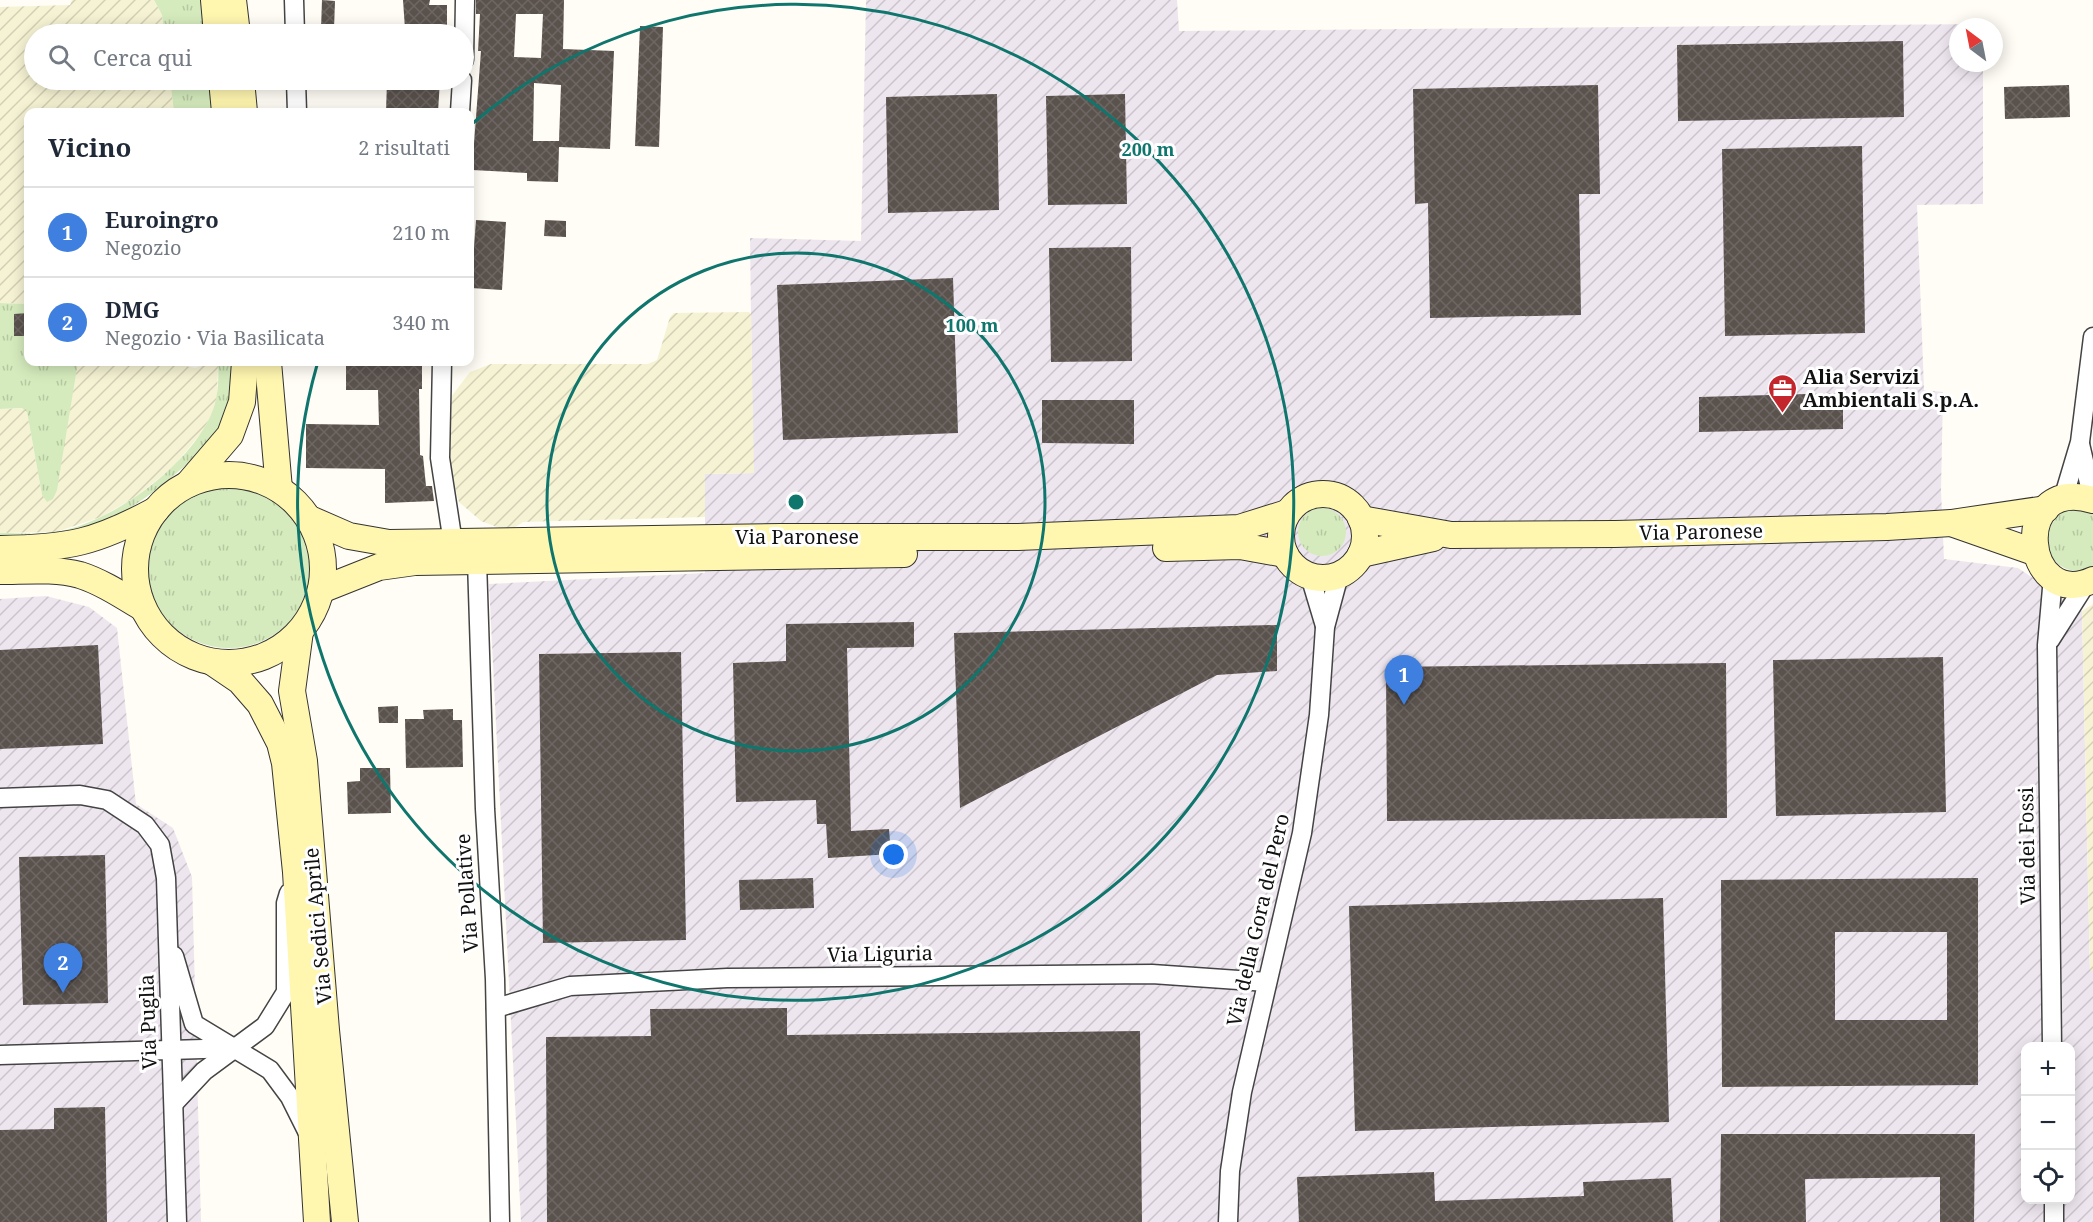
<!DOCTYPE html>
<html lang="it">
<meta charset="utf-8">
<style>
:root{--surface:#fff;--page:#f2f2f3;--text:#1f2937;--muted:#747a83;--line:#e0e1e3;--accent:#c4262e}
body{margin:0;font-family:"Noto Serif",serif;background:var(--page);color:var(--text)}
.controls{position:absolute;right:18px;bottom:18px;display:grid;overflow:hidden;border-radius:12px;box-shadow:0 3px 15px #0003}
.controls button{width:54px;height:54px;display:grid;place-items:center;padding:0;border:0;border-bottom:2px solid var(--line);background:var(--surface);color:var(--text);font:30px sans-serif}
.compass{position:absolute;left:1949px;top:18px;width:54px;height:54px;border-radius:50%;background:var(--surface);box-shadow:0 3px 15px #0003;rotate:328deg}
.you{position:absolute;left:894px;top:855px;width:21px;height:21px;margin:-15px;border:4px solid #fff;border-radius:50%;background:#1a73e8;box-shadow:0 0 0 9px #1a73e833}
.badge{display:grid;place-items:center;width:39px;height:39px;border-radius:50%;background:var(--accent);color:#fff;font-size:20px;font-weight:700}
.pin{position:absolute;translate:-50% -50px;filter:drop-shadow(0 2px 3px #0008)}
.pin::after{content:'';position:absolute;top:32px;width:21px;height:18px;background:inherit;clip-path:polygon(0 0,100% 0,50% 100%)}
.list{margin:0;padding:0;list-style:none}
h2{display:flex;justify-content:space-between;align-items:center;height:78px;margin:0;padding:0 24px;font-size:26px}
h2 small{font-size:20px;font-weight:400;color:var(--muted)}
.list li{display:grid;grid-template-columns:39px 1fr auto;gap:18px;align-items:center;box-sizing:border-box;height:90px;padding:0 24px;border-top:2px solid var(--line)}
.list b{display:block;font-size:22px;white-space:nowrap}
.list p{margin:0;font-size:20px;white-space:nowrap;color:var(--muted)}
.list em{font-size:20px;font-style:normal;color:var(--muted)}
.icon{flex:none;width:33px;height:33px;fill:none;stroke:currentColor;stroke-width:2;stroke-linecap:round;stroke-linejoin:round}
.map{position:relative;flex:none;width:2093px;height:1222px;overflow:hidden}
.search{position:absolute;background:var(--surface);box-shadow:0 3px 15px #0003;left:24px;top:24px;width:450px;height:66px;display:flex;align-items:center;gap:15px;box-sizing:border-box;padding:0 21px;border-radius:33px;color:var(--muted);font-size:22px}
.panel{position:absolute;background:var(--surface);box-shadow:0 3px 15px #0003;left:24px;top:108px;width:450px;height:258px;border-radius:12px}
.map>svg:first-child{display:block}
.industrial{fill:url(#industrial-furrows);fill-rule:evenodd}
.farmland{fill:url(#farmland-furrows)}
.grass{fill:url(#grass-tufts)}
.building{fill:url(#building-cross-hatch);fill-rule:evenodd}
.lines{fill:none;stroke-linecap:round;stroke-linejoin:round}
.street-casing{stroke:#444;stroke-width:21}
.secondary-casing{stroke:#333;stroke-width:28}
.street{stroke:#fff;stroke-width:18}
.secondary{stroke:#fff6b0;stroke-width:26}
.ring{fill:none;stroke:#0f766e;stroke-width:3}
.labels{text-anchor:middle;stroke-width:6;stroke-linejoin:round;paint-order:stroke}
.poi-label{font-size:20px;font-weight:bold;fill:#111;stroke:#fff;text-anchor:start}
.street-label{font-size:20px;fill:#111;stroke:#fff}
.centre{fill:#0f766e;stroke:#fff;stroke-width:3}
.ring-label{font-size:18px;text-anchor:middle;font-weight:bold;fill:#0f766e;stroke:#fff;stroke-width:6;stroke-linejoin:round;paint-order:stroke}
</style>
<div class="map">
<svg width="2093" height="1222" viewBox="0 0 2093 1222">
<defs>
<pattern id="industrial-furrows" width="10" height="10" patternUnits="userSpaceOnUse" patternTransform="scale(1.5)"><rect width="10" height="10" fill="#eee6ef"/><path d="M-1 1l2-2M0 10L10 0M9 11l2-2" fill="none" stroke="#cbc4cc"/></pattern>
<pattern id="farmland-furrows" width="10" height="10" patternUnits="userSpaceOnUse" patternTransform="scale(1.5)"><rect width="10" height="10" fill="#f6f3d4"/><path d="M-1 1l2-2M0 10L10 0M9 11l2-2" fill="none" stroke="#d2cfb5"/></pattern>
<pattern id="grass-tufts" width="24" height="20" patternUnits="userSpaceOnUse" patternTransform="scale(1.5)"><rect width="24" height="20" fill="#d5ebbd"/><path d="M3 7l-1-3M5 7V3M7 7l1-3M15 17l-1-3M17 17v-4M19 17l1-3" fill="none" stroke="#b6c8a1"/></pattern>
<pattern id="building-cross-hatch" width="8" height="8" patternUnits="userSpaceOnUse" patternTransform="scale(1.5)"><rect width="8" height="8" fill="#5a524d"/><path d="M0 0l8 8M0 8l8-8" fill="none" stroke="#6d6662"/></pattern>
</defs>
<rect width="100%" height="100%" fill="#fffdf5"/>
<g class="industrial">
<path d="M866 0H1177L1179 31 1983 24V27H1958V63H1983V204L1917 205 1924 390 1943 392 1941 491 1944 559 2018 568 2082 611 2090 970H2093V1222H521L489 584 705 573V474L753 473 750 238 861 241ZM2026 1046H2070V1200H2026Z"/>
<path d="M46 596 89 607 117 628 136 804 173 828 192 877 201 1222H0V599Z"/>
</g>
<g class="farmland">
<path d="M72 0H154L162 15 164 34H34V80H170L174 112H28V304L0 303V7L70 5Z"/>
<path d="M749 312 751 314 754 473 705 474V517L523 522 514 528 502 529 481 521 459 502 450 470 446 429 451 397 470 372 491 364H648L657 360 670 317 674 313Z"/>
<path d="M78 362H123L144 365 166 362 195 368 216 362 218 363 217 397 211 416 202 432 174 466 137 496 101 517 56 532 0 533V409L23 408 27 412 42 495 53 499Z"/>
<path d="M2093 604V970L2090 971 2082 611Z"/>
</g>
<g class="grass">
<path d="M154 0H203L206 34H164L162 15Z"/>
<path d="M170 80H210L214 112H174Z"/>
<path d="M0 303 28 304V362H78L57 490 53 499 47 502 42 495 27 412 22 408 0 409Z"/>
<path d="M216 362H237C234 384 231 407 219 427 201 457 144 503 112 518 93 527 71 533 50 536 34 538 16 537 0 537V533C18 533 37 535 55 532 110 524 186 468 210 417 218 400 219 382 218 363Z"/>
<circle cx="229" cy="565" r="83"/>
<circle cx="1322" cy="532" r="24"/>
<path d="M2066 509 2093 512V567C2071 577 2056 567 2046 548L2048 525Z"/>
</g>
<g class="building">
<path d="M322 0 335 1 334 29H321Z"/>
<path d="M403 0H430L429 5H447V30L405 29Z"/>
<path d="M476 0H564L563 49 614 51 610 149 559 147 558 182 527 181V173L472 170 481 51H478L480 14H476ZM516 14H543L541 58 514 57ZM534 83 561 85 559 141H533Z"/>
<path d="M640 26 663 27 659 147 635 146Z"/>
<path d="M1903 41 1904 117 1678 121 1677 45Z"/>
<path d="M387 80H440L438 112H386Z"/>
<path d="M1598 85 1600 194H1579L1581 315 1430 318 1428 203 1415 204 1413 89Z"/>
<path d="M2069 85 2070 117 2005 119 2004 87Z"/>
<path d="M997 94 999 210 888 213 886 97Z"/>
<path d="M1125 94 1127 204 1048 205 1046 96Z"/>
<path d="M1862 146 1865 333 1725 336 1722 149Z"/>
<path d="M476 220 506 222 502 290 471 288Z"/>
<path d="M545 220 566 221V237L544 236Z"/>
<path d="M1131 247 1132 361 1051 362 1049 248Z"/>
<path d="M953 278 958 433 783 440 777 285Z"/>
<path d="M28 313V336H14V314Z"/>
<path d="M346 362H422V389H419L420 455 423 456 426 486H432L434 501 385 503V469L306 468V424L379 425 378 390H346Z"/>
<path d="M1843 393V429L1699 432V397Z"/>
<path d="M1042 400H1134V444L1042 443Z"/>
<path d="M914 622V647L847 648 851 831 889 829 891 854 828 858 826 824H817L816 800 736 802 733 663 786 661V624Z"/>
<path d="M1277 625V671L1217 675 960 808 954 633Z"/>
<path d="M98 645 103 744 0 749V650Z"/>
<path d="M681 652 686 940 543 943 539 654Z"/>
<path d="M1943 657 1946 812 1776 816 1773 660Z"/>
<path d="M1726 663 1727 818 1387 821 1386 667Z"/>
<path d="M398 706V723H379L378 707Z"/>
<path d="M453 709V720H462L463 767 406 768 405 719H424L423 710Z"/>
<path d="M360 768H390L391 813 348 814 347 782 360 781Z"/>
<path d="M105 855 108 1003 23 1005 19 857Z"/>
<path d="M813 878 814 908 740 910 739 880Z"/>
<path d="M1978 878V1085L1722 1087 1721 880ZM1835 932H1947V1020H1835Z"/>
<path d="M1663 898 1669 1122 1355 1131 1349 906Z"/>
<path d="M787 1008V1035L1140 1031 1142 1222H547L546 1037 651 1036 650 1009Z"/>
<path d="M105 1107 107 1222H0V1130L54 1129V1108Z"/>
<path d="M1721 1134H1975L1974 1222H1940V1177L1805 1179 1806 1222H1720Z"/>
<path d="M1434 1172 1435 1201 1584 1196 1583 1182 1671 1178 1673 1222H1299L1297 1177Z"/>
</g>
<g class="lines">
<defs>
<g id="street">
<path d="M294 0 295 34"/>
<path d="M464 60 465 0"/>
<path d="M296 80 297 112"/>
<path d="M460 112 462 80"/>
<path d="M442 362 440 458 453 543"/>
<path d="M2080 444 2093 500"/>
<path d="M2063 499 2080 442 2093 337"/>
<path d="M477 561 485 809 495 979 500 1222"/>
<path d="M1310 576 1325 626"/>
<path d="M2050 640 2087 582"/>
<path d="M0 798 80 795 107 800 145 825 160 845 166 878 177 1222"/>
<path d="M174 956 194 1024 270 1070 290 1097 308 1133"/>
<path d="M496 1008 570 986 727 978 1152 974 1267 982"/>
<path d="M2052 1046 2047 645 2053 577"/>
<path d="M0 1055 237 1048"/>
<path d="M175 1102 204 1071 265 1026 286 992V903L289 893"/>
<path d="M2054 1200V1222"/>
<path d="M1228 1222 1230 1171 1242 1092 1302 833 1319 715 1325 627 1339 575"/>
</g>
<g id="secondary">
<path d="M214 0 217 34"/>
<path d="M233 0 237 34"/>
<path d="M222 80 225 112"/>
<path d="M241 80 244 112"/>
<path d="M268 362 279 489"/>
<circle cx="229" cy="569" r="94"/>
<path d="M188 484 230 435 242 402 245 362"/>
<circle cx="1323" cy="536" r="42"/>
<path d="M2093 500C2008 475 2023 612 2093 580"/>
<path d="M310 519 349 536 389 543 781 537H1018L1239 528 1287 513"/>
<path d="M1361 519 1451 535 1615 534 1887 527 1951 523 2046 509"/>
<path d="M1954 524 2034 552"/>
<path d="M1166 548 1240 546 1285 554"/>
<path d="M0 549C69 548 95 543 156 510"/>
<path d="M1361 554 1433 538"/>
<path d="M0 571C26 571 54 568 80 575 102 582 123 596 143 608"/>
<path d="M321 590 379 567 415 562 904 554"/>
<path d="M300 631 292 691 304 761 326 1030 345 1222"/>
<path d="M212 662 240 681 260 704 280 743 285 763 296 872 317 1222"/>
</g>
</defs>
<use href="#street" class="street-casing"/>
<use href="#secondary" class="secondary-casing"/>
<use href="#street" class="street"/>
<use href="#secondary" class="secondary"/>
</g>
<g class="ring">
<circle cx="796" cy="502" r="249"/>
<path d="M473 123A498 498 0 1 1 317 365"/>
</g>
<defs>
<symbol id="office-pin" viewBox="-11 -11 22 30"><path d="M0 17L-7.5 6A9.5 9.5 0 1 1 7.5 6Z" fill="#c4262e" stroke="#fff"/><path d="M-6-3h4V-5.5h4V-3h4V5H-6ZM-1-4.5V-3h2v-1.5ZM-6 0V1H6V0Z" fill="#fff"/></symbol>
</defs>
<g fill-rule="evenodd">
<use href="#office-pin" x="1766" y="372" width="33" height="45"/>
</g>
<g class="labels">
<g class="poi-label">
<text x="1803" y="384">Alia Servizi<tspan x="1803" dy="23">Ambientali S.p.A.</tspan></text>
</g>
<g class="street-label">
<text transform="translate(1701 532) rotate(-1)" y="7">Via Paronese</text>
<text x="797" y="544">Via Paronese</text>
<text transform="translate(2027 846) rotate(-91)" y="7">Via dei Fossi</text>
<text transform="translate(467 893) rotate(-94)" y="7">Via Pollative</text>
<text transform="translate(1258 920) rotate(-77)" y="7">Via della Gora del Pero</text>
<text transform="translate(318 926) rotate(-95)" y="7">Via Sedici Aprile</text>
<text transform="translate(880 954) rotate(-1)" y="7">Via Liguria</text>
<text transform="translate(148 1022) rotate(-92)" y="7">Via Puglia</text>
</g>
</g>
<circle cx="796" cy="502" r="9" class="centre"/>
<g class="ring-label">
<text x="1148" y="156">200 m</text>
<text x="972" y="332">100 m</text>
</g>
</svg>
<div class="controls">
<button>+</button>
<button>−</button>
<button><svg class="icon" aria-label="locate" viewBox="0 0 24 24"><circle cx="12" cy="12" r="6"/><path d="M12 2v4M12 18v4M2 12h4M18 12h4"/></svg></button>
</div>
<svg class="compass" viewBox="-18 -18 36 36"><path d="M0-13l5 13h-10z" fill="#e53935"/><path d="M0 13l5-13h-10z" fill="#747a83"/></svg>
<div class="you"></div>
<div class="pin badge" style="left:1404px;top:705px;background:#3f7fe0">1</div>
<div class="pin badge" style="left:63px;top:993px;background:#3f7fe0">2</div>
<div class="search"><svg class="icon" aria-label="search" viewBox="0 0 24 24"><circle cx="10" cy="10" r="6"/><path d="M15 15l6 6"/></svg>Cerca qui</div>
<section class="panel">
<h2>Vicino<small>2 risultati</small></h2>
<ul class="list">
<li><span class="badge" style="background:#3f7fe0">1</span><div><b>Euroingro</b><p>Negozio</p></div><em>210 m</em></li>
<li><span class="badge" style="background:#3f7fe0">2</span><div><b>DMG</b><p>Negozio · Via Basilicata</p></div><em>340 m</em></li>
</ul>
</section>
</div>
